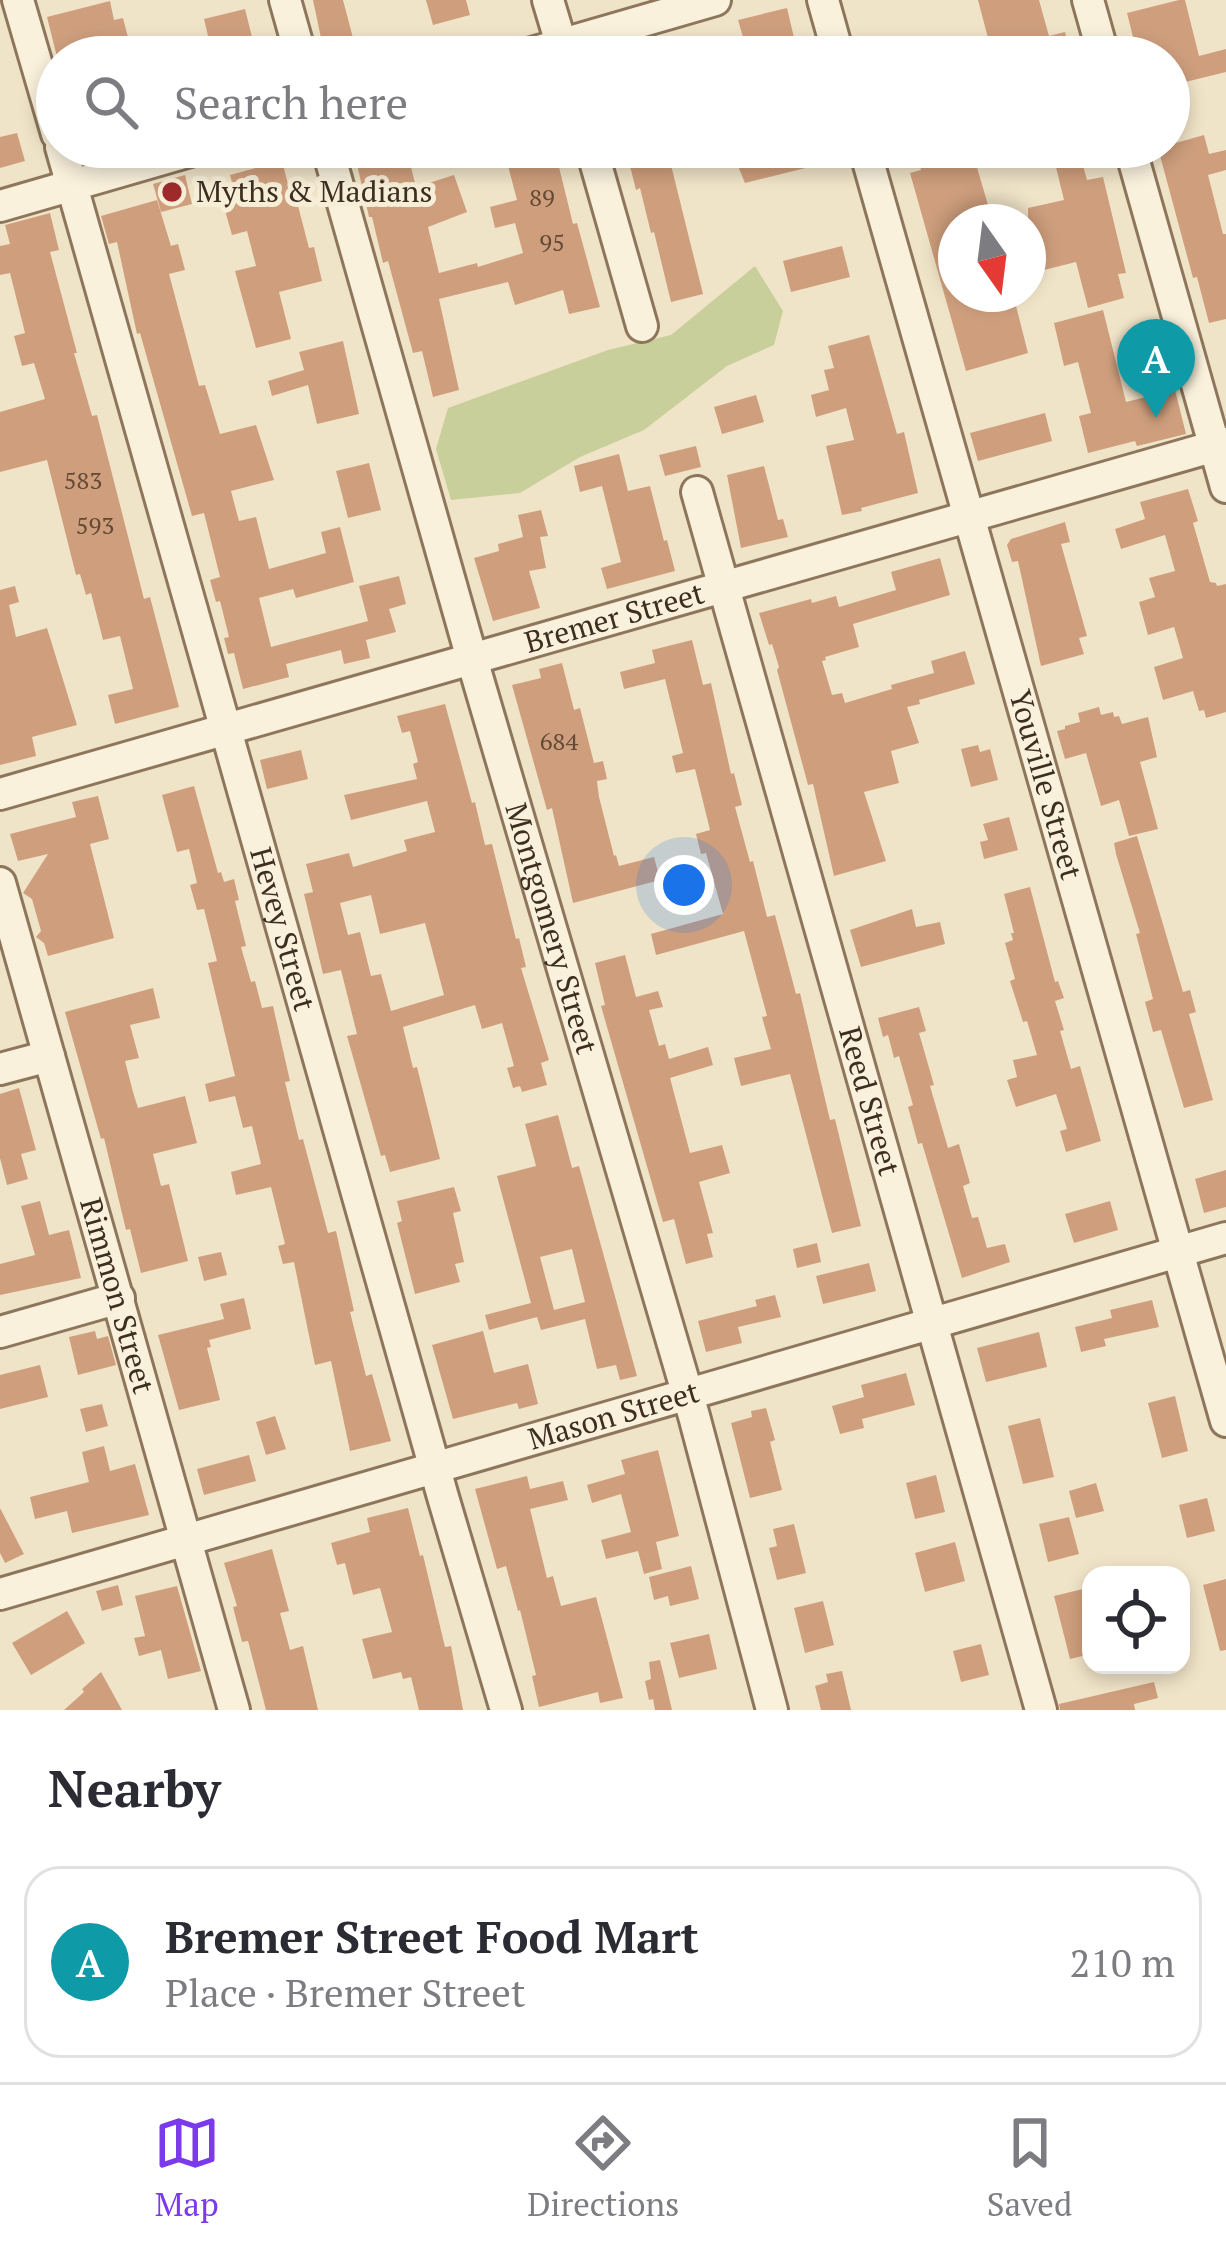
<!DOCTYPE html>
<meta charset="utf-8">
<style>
:root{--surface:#fff;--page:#f7f7f7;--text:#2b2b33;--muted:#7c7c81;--line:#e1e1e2;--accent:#7c3aed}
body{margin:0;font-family:"PT Serif",serif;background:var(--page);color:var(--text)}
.controls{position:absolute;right:36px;bottom:36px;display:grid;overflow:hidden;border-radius:24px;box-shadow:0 6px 18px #0003}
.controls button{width:108px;height:108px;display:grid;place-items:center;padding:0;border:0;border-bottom:3px solid var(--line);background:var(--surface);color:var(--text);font:60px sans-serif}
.compass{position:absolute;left:938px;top:204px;width:108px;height:108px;border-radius:50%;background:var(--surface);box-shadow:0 6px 18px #0003;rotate:166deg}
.you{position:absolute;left:684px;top:885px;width:42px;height:42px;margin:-30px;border:9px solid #fff;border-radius:50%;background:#1a73e8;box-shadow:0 0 0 18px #1a73e833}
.badge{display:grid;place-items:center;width:78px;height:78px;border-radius:50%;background:var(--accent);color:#fff;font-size:39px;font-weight:700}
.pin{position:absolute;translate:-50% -99px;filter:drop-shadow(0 3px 6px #0008)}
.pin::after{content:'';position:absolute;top:63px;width:42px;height:36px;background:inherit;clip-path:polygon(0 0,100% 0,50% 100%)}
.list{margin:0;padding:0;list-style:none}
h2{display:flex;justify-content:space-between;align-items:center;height:156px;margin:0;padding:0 48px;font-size:51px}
h2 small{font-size:39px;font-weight:400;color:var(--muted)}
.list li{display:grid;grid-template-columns:78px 1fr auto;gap:36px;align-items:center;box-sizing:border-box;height:192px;margin:0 24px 24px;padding:0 24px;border:3px solid var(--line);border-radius:36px}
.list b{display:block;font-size:45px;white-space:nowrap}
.list p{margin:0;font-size:39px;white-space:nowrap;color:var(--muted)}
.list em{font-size:39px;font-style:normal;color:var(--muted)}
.icon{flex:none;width:66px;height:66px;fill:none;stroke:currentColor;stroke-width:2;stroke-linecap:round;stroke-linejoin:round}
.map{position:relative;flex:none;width:1226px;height:1710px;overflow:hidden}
.search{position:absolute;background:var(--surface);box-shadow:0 6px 18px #0003;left:36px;right:36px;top:36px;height:132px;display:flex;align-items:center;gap:30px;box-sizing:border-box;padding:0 42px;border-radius:66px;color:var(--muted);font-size:45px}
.sheet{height:372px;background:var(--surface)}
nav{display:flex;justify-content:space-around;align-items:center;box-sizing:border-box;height:168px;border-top:3px solid var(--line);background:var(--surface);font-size:33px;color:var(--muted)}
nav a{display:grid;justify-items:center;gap:6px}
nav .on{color:var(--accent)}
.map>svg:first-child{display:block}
.green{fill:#c9cf9b}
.building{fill:#cf9f7d;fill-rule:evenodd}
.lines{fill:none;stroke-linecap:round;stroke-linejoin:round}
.minor-casing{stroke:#8d765c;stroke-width:36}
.minor{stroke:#faf1dc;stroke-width:30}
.poi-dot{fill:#9e2a2b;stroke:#f7eed8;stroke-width:4.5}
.labels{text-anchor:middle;stroke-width:10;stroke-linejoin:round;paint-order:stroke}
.number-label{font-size:24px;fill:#624a37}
.poi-label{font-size:30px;fill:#3d2e20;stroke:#f7eed8;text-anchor:start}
.street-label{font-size:30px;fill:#3d2e20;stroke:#f7eed8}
</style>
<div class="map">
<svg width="1226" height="1710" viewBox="0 0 1226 1710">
<rect width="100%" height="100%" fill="#f0e4c8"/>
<path class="green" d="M755 266 783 311 774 345 727 366 644 430 580 457 520 493 451 500 436 449 448 408 608 350 671 335Z"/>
<g class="building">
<path d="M313 0H343L358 57H325Z"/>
<path d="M426 0H466L470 15 433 25Z"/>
<path d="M978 0H1039L1049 36 1065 32 1071 57H993Z"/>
<path d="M1179 0H1185L1199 56 1226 49V72L1169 86V57H1138L1127 13Z"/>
<path d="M110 1 114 20 123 18 133 57H57L47 17Z"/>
<path d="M787 8 796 46 751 57H694L743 37 738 20Z"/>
<path d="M245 9 257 57H213L204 19Z"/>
<path d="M17 133 25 161 0 168V137Z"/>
<path d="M1204 135 1209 154 1226 150V170L1208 175 1223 234H1226V319L1209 323 1197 277 1193 278 1158 148Z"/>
<path d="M353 147H406L416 187 454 175 467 212 428 227 439 273 477 263 478 267 523 253 515 223 495 228 490 207 517 200 506 158 540 147H559L562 162 558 163 573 224 577 223 600 307 569 314 563 290 515 305 508 282 439 299 459 390 433 397 422 351 413 353 388 261 383 263 372 217H369Z"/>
<path d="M730 147H826L830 162 745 183Z"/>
<path d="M971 147 993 222H956V294H1013L1028 353 966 371 910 173 921 170 919 162Z"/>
<path d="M1051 147H1078L1087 180 1103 177 1126 273 1118 274 1124 298 1088 308 1076 262 1044 270 1033 226 1028 227V208L1064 200Z"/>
<path d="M657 150 661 163 670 161 703 294 671 302 654 232 651 233 640 188 636 190 628 158Z"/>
<path d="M282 161 293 203 297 202 309 248 314 247 322 281 279 292 291 339 256 348 235 271 256 266 247 231 232 235 222 200 236 197 230 175Z"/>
<path d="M185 175 192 204 161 212 153 184Z"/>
<path d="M157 200 171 246 178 244 185 270 169 274 199 386 205 385 220 434 256 425 274 480 231 491 239 521 256 517 269 569 326 553 321 532 340 527 354 582 296 598 293 589 259 598 271 647 368 621 359 586 399 576 406 604 389 609 396 632 366 640 370 658 344 664 341 650 286 664 289 677 243 689 234 653 228 654 224 638 229 637 220 601 216 602 210 580 220 577 204 513 192 516 140 333 137 334 117 242 109 244 101 216Z"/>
<path d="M50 213 59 250 50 252 77 353H74L92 416 97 415 144 599 150 597 179 707 115 724 108 695 133 689 120 636 103 640 91 593 86 595 80 574 76 575 47 460 0 472V412L45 399 34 363 22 366 14 336 25 333 10 273 0 275V246L10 244 5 225Z"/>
<path d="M842 246 850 277 791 292 783 261Z"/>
<path d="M1103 310 1126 402 1175 390 1186 434 1137 446 1135 441 1088 453 1079 416 1091 413 1078 362 1064 366 1054 323Z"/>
<path d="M869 335 897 434 904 432 918 493 861 508 862 511 842 515 826 446 854 440 846 408 816 417 811 395 829 390 824 370 834 368 828 346Z"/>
<path d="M343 341 359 414 317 424 308 385 272 396 268 381 304 370 299 352Z"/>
<path d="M756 395 764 422 722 434 714 407Z"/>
<path d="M1045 413 1052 441 978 461 970 433Z"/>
<path d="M696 446 701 467 665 476 659 455Z"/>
<path d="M619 454 628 491 650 486 664 541 667 540 675 571 607 589 601 568 621 562 602 486 580 492 574 466Z"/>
<path d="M369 463 381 510 348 518 336 471Z"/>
<path d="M764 466 778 520 783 519 788 537 741 548 727 475Z"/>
<path d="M1188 489 1198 521 1193 523 1210 582 1216 583 1217 586 1226 584V712L1206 718 1204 710 1199 711 1193 691 1163 700 1154 667 1183 658 1174 627 1148 635 1139 602 1155 597 1149 578 1175 571 1165 535 1121 549 1115 529 1145 519 1140 502Z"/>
<path d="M541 510 548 536 540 537 546 568 529 571 540 608 493 621 474 558 499 551 498 544 523 537 518 515Z"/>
<path d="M1065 522 1070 542 1061 544 1087 636 1079 638 1084 654 1041 666 1018 561 1012 562 1007 545 1011 539Z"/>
<path d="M940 558 950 595 853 624 859 647 825 657 826 660 822 661 832 695 842 693 845 703 892 689 891 685 934 673 931 661 965 651 975 684 919 700 920 704 907 707 919 743 891 751 899 783 864 792 886 861 834 876 813 784 808 785 777 670 779 667 772 644 769 645 759 613 811 599 812 603 836 596 839 607 896 590 891 572Z"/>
<path d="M15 586 19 602 9 605 16 637 47 628 77 725 32 737 36 756 0 765V590Z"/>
<path d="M692 640 703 685 711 683 731 774 734 773 742 805 735 807 750 862 753 861 767 917 775 915 796 994 800 993 830 1120 835 1119 861 1226 832 1233 790 1074 741 1086 734 1058 771 1049 762 1017 767 1016 744 931 656 955 651 934 723 914 706 853 701 854 696 834 710 830 695 769 676 773 672 756 683 753 665 679 624 689 620 672 655 663 652 650Z"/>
<path d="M562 663 574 710 580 708 594 763 603 761 607 779 597 781 599 797 614 856 616 855 619 866 654 857 660 880 573 903 552 808 547 810 512 685 541 678 539 669Z"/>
<path d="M445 704 472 803 475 802 485 845 492 844 516 939 519 938 526 967 521 968 549 1060 541 1063 547 1085 522 1092 520 1086 513 1088 507 1068 514 1066 502 1023 482 1029 475 1005 403 1027 413 1068 417 1067 440 1159 390 1172 385 1155 381 1156 347 1036 357 1034 341 970 323 974 304 894 313 892 306 864 349 853 353 867 407 851 404 840 435 832 427 801 351 820 344 795 417 779 413 764 418 762 410 731 402 733 397 716ZM371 895 380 934 425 923 444 995 391 1011 381 974 371 976 360 932 348 935 340 903Z"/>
<path d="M1099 707 1101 715 1113 712 1114 717 1119 716 1122 724 1148 717 1157 757 1140 762 1158 829 1129 836 1119 800 1101 806 1086 753 1065 759 1057 731 1065 729V726L1080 722 1078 713Z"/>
<path d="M978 745 980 752 990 749 998 780 971 787 961 749Z"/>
<path d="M301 750 308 779 267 789 260 760Z"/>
<path d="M194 786 218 873 221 872 224 882 234 879 239 900 235 901 246 946 241 947 251 982 255 981 262 1008 273 1006 290 1081 285 1082 299 1140 303 1139 328 1233 336 1231 354 1311 350 1312 366 1376 372 1374 391 1441 350 1451 331 1361 315 1365 294 1262 283 1264 278 1246 285 1244 271 1187 236 1195 231 1172 261 1164 252 1126 243 1128 235 1096 209 1102 205 1084 235 1076 208 963 217 961 204 909 197 910 190 885 197 883 189 849 177 852 162 795Z"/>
<path d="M98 796 109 839 90 844 114 938 48 956 44 943 36 937 41 931 32 899 23 893 48 854 18 861 10 834 76 817 72 802Z"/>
<path d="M1009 817 1018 850 984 859 980 842 988 840 983 824Z"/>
<path d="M1137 836 1183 992 1190 990 1196 1012 1189 1014 1213 1100 1184 1108 1161 1030 1153 1032 1145 1002 1153 999 1136 934 1140 933 1116 854 1114 843Z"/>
<path d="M1030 887 1055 982 1058 981 1064 998 1055 1001 1064 1030 1060 1031 1071 1069 1080 1066 1101 1141 1066 1152 1060 1131 1067 1129 1056 1094 1016 1107 1007 1080 1017 1077 1013 1060 1037 1055 1027 1021 1023 1022 1010 981 1015 979 1005 943 1013 940 1011 933H1014L1004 894Z"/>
<path d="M912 909 916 927 940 922 945 944 861 967 850 930Z"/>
<path d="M625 955 636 997 658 991 663 1007 649 1010 659 1046 665 1044 669 1059 708 1047 713 1065 670 1078 690 1153 722 1145 730 1173 699 1182 713 1233 707 1234 713 1257 686 1264 674 1219 663 1222 601 1006 605 1005 595 963Z"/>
<path d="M153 988 160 1018 130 1025 139 1058 125 1061 133 1092 138 1108 185 1096 197 1143 153 1154 161 1186 169 1184 188 1261 141 1273 130 1229 126 1230 104 1138 101 1139 65 1012Z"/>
<path d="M919 1007 926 1031 919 1033 934 1085 930 1086 948 1148 959 1144 970 1183 963 1186 972 1218 978 1217 987 1248 1005 1244 1010 1262 962 1278 922 1143 918 1144 908 1107 913 1105 899 1056 894 1058 888 1035 883 1037 878 1018Z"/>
<path d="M19 1088 36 1150 21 1154 28 1179 7 1185 0 1158V1094Z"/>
<path d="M558 1115 572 1168 579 1166 637 1376 620 1380 616 1365 597 1369 585 1319 541 1330 537 1317 489 1330 485 1315 531 1303 497 1176 536 1166 525 1124ZM572 1249 585 1302 554 1310 540 1257Z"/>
<path d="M1226 1170V1207L1204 1213 1195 1179Z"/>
<path d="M454 1187 461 1211 453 1213 464 1262 455 1264 460 1282 415 1294 397 1223 402 1221 397 1201Z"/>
<path d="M40 1201 49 1235 69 1230 81 1278 0 1295V1264L35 1255 21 1206Z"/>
<path d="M1110 1201 1118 1230 1074 1243 1065 1214Z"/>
<path d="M817 1243 821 1262 797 1268 793 1249Z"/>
<path d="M221 1252 227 1275 204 1281 198 1257Z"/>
<path d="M869 1263 876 1291 823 1304 816 1276Z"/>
<path d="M775 1295 781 1317 738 1327 742 1343 706 1352 698 1321 757 1306 755 1300Z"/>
<path d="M244 1298 251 1329 209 1340 211 1347 207 1348 220 1400 179 1410 158 1335 224 1319 220 1304Z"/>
<path d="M1152 1300 1159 1327 1104 1339 1106 1346 1081 1352 1075 1327 1112 1318 1110 1310Z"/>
<path d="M95 1331 97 1339 108 1336 116 1365 78 1375 69 1337Z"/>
<path d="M483 1331 494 1373 528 1364 538 1404 519 1409 517 1403 453 1419 432 1345Z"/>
<path d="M1039 1332 1047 1367 986 1382 977 1348Z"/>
<path d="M40 1365 48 1397 0 1409V1375Z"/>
<path d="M906 1373 915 1405 862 1419 864 1428 840 1434 832 1406 864 1397 861 1385Z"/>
<path d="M1175 1396 1188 1451 1162 1458 1148 1403Z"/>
<path d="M102 1404 108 1426 86 1432 80 1409Z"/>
<path d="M766 1408 775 1440 770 1442 782 1490 750 1498 731 1423 752 1417 751 1411Z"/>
<path d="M275 1416 286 1449 266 1455 256 1422Z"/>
<path d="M1040 1418 1054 1477 1023 1484 1008 1426Z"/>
<path d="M104 1446 110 1471 135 1464 149 1515 72 1533 67 1511 35 1519 30 1497 89 1482 82 1452Z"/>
<path d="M658 1450 679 1536 656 1542 662 1569 644 1574 638 1551 606 1559 601 1540 631 1532 621 1494 592 1503 587 1485 625 1474 621 1460Z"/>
<path d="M249 1455 256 1481 204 1495 197 1469Z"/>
<path d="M936 1475 945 1512 915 1519 906 1483Z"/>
<path d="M527 1476 530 1489 563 1481 568 1500 530 1509 547 1578 553 1576 561 1606 596 1597 623 1698 600 1703 598 1692 539 1707 532 1676 536 1675 520 1610 518 1611 506 1566 497 1569 475 1489Z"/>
<path d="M1096 1483 1104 1511 1076 1518 1069 1491Z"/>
<path d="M1207 1498 1215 1531 1187 1538 1179 1505Z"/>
<path d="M0 1508 24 1554 5 1563 0 1553Z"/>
<path d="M408 1508 420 1556 423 1555 445 1647 451 1646 463 1710H419L411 1677 403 1679 401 1672 373 1679 362 1639 392 1632 380 1588 353 1595 345 1563 337 1565 331 1543 370 1532 367 1518Z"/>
<path d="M1069 1517 1079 1554 1048 1562 1039 1524Z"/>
<path d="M794 1524 806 1573 777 1580 769 1548 777 1546 773 1529Z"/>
<path d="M955 1542 965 1581 925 1592 915 1553Z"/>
<path d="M272 1549 289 1611 280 1613 290 1650 303 1646 318 1710H266L248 1641 242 1642 233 1607 237 1606 224 1563Z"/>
<path d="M691 1566 699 1599 670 1606 668 1596 654 1600 649 1577Z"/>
<path d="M1226 1579V1650L1220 1651 1203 1585Z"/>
<path d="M118 1585 123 1605 102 1611 96 1591Z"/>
<path d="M177 1586 201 1671 168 1679 161 1650 139 1656 134 1638 145 1636 135 1596Z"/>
<path d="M1083 1589 1091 1621V1654L1070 1659 1054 1596Z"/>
<path d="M823 1601 834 1645 805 1653 794 1608Z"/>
<path d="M67 1611 85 1643 31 1675 12 1643Z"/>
<path d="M709 1634 717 1669 679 1678 670 1643Z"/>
<path d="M981 1644 989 1675 961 1682 953 1651Z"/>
<path d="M660 1660 664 1676 672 1710H655L653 1699 649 1700 645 1681 651 1679 649 1662Z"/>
<path d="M842 1671 851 1710H821L815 1686 828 1682 826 1674Z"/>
<path d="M101 1672 122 1710H64L84 1692 82 1689Z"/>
<path d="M1154 1682 1158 1698 1134 1704 1135 1710H1060L1059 1704Z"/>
</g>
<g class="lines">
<defs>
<g id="minor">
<path d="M18 0 57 134"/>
<path d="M285 0 301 57"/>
<path d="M548 0 565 57"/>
<path d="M823 0 839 57"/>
<path d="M1088 0 1104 57"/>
<path d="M518 57 715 0"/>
<path id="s1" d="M61 147 443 1497 506 1710"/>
<path id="s2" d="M327 147 472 659 694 1416 772 1710"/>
<path d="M591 147 642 326"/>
<path id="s3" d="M864 147 1226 1421"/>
<path d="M1130 147 1226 487"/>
<path d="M0 206 204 147"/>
<path id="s4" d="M697 492 1041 1710"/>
<path id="s5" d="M0 794 1226 443"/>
<path id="s6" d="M0 883 234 1710"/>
<path d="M0 1069 49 1056"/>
<path d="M0 1332 119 1298"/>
<path id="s7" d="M0 1594 1226 1238"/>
</g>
</defs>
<use href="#minor" class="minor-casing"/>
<use href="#minor" class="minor"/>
</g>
<circle class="poi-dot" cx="172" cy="192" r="12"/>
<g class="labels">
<g class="number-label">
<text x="542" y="206">89</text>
<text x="552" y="251">95</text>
<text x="83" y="489">583</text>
<text x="95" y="534">593</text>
<text x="559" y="750">684</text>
</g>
<g class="poi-label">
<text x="196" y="202">Myths &amp; Madians</text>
</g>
<g class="street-label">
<text dy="10" stroke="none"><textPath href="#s5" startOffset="639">Bremer Street</textPath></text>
<text dy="10" stroke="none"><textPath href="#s3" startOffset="663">Youville Street</textPath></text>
<text dy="10" stroke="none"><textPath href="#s2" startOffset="813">Montgomery Street</textPath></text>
<text dy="10" stroke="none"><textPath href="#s1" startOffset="813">Hevey Street</textPath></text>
<text dy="10" stroke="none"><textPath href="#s4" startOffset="633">Reed Street</textPath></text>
<text dy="10" stroke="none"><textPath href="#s6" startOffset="429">Rimmon Street</textPath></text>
<text dy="10" stroke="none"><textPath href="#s7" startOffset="639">Mason Street</textPath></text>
</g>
</g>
</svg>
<div class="controls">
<button><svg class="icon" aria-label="locate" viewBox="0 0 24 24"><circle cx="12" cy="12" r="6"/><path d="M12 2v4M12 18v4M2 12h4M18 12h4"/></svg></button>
</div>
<svg class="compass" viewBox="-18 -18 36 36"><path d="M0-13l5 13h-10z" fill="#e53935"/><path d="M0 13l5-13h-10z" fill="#7c7c81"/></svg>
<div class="you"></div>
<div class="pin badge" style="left:1156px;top:418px;background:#0f9aa8">A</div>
<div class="search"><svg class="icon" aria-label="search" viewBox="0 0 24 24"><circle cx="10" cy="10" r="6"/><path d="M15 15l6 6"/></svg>Search here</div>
</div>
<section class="sheet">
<h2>Nearby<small></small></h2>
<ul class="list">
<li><span class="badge" style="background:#0f9aa8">A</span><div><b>Bremer Street Food Mart</b><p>Place · Bremer Street</p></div><em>210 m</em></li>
</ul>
</section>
<nav>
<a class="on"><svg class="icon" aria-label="map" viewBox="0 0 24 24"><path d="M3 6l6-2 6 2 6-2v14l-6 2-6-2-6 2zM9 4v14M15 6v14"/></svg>Map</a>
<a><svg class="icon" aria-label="directions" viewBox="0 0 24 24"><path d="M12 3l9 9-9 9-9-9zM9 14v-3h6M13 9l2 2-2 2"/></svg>Directions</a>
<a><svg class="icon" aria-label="saved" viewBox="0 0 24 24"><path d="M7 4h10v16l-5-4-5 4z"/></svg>Saved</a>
</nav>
